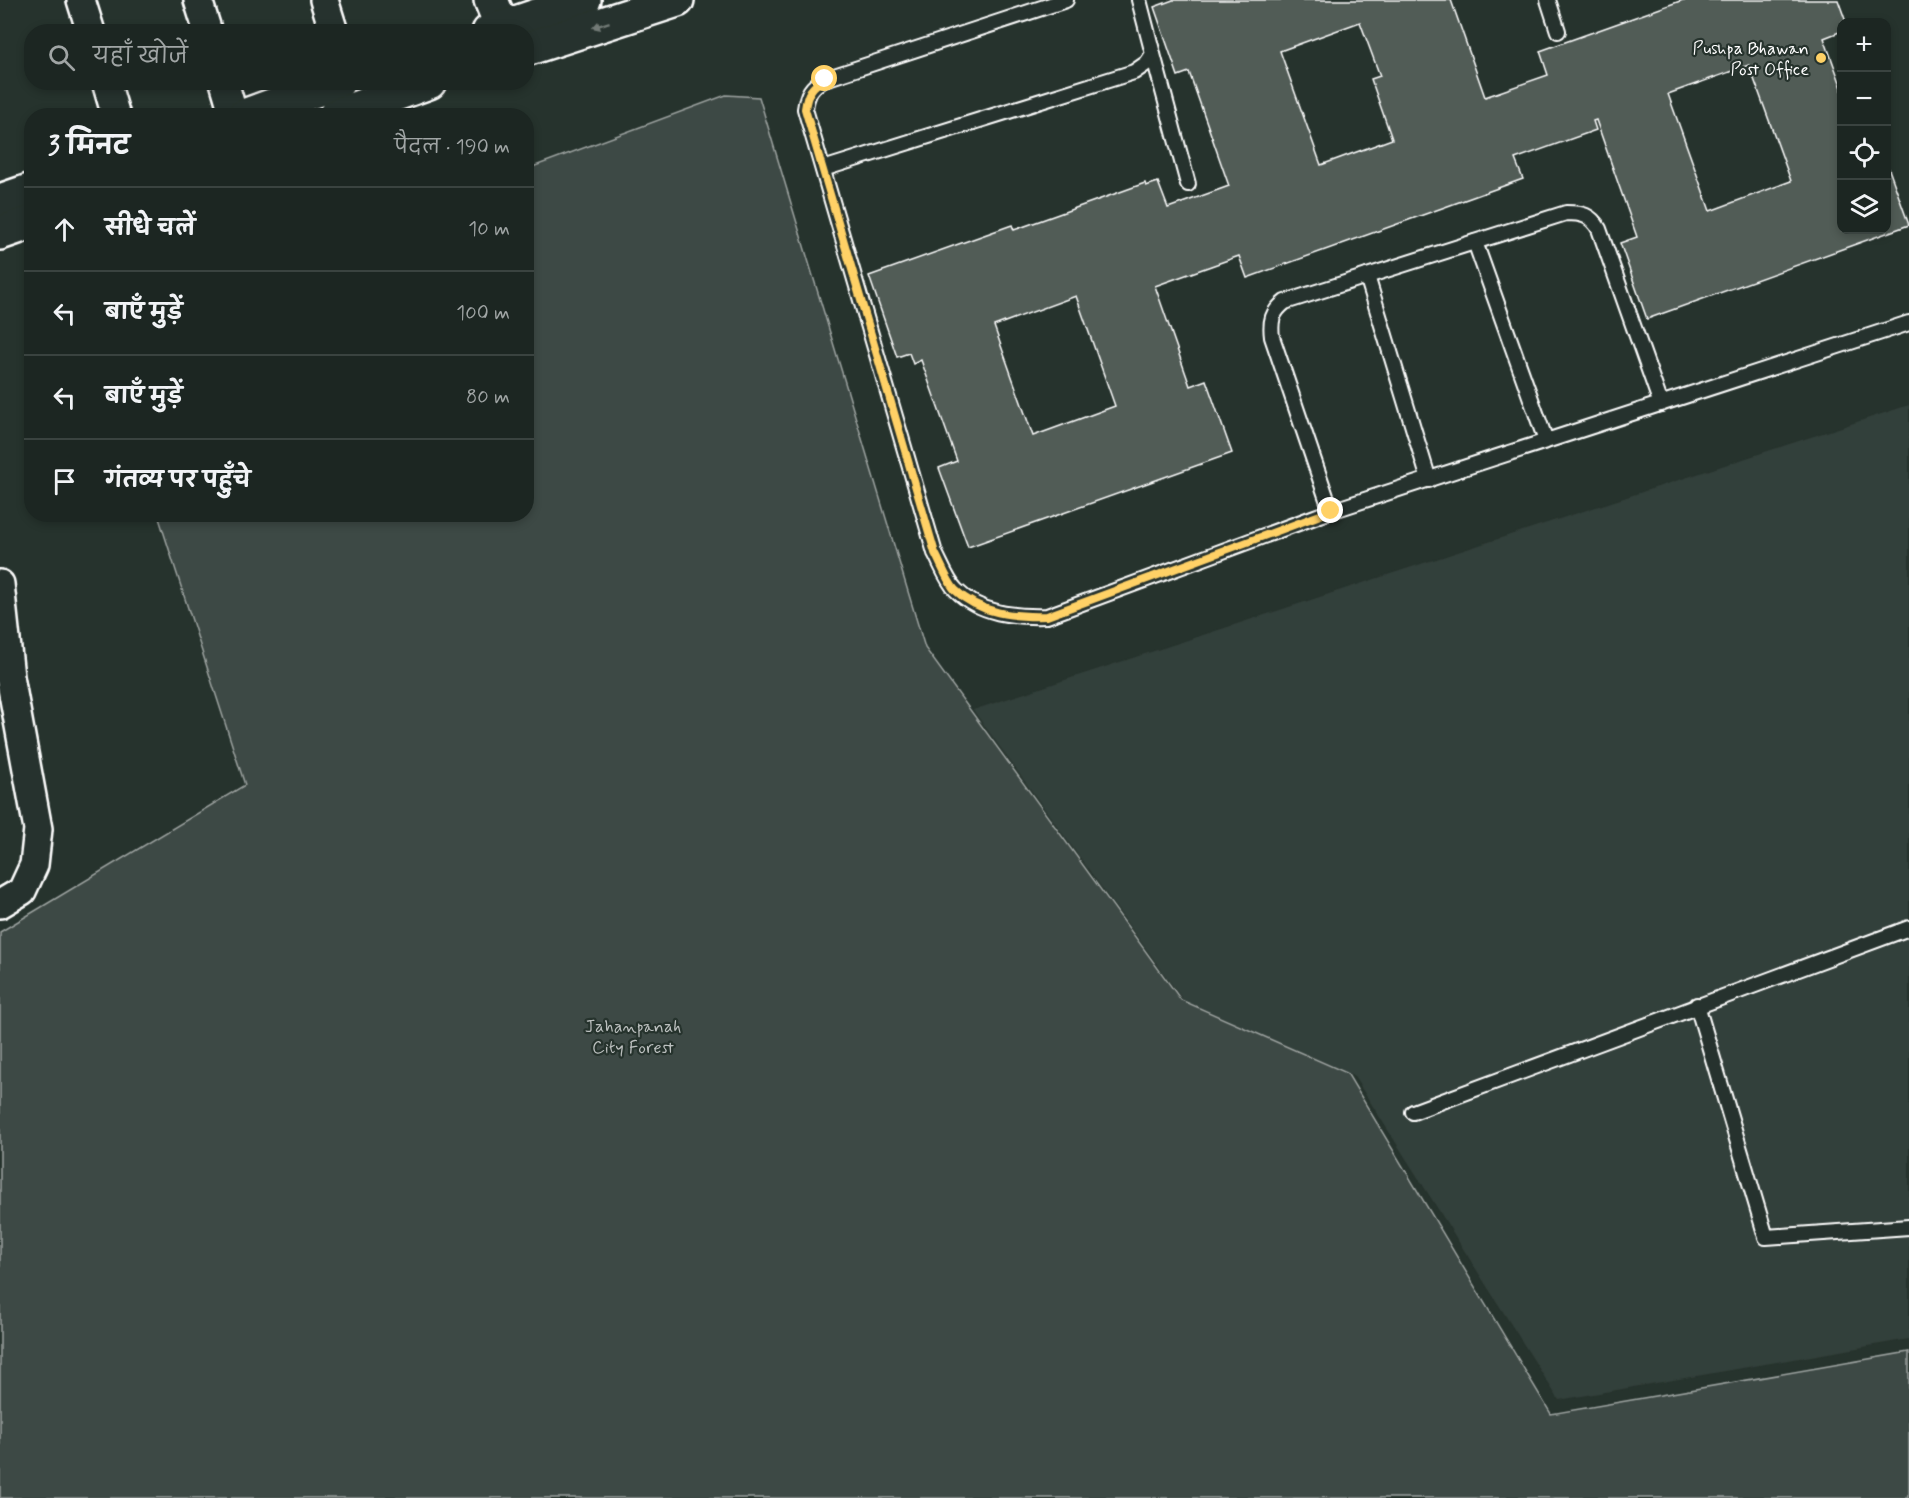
<!DOCTYPE html>
<html lang="hi">
<meta charset="utf-8">
<style>
:root{--surface:#1c2622;--page:#29322f;--text:#f1f3f6;--muted:#a0a5a5;--line:#3a4340}
body{margin:0;font-family:Mynerve,"Playpen Sans Deva",sans-serif;background:var(--page);color:var(--text)}
.controls{position:absolute;right:18px;top:18px;display:grid;overflow:hidden;border-radius:12px;box-shadow:0 3px 9px #0003}
.controls button{width:54px;height:54px;display:grid;place-items:center;padding:0;border:0;border-bottom:2px solid var(--line);background:var(--surface);color:var(--text);font:30px sans-serif}
.stop{position:absolute;width:18px;height:18px;margin:-14px;border:4px solid #ffd166;border-radius:50%;background:#fff}
.stop.end{background:#ffd166;border-color:#fff;box-shadow:0 2px 6px #0008}
.list{margin:0;padding:0;list-style:none}
h2{display:flex;justify-content:space-between;align-items:center;height:78px;margin:0;padding:0 24px;font-size:26px}
h2 small{font-size:20px;font-weight:400;color:var(--muted)}
.list li{display:grid;grid-template-columns:39px 1fr auto;gap:18px;align-items:center;box-sizing:border-box;height:84px;padding:0 24px;border-top:2px solid var(--line)}
.list b{display:block;font-size:22px;white-space:nowrap}
.list em{font-size:20px;font-style:normal;color:var(--muted)}
.icon{flex:none;width:33px;height:33px;fill:none;stroke:currentColor;stroke-width:2;stroke-linecap:round;stroke-linejoin:round}
.map{position:relative;flex:none;width:1909px;height:1498px;overflow:hidden}
.search{position:absolute;background:var(--surface);box-shadow:0 3px 9px #0003;left:24px;top:24px;width:510px;height:66px;display:flex;align-items:center;gap:15px;box-sizing:border-box;padding:0 21px;border-radius:24px;color:var(--muted);font-size:22px}
.panel{position:absolute;background:var(--surface);box-shadow:0 3px 9px #0003;left:24px;top:108px;width:510px;height:414px;border-radius:24px}
.map>svg:first-child{display:block}
.built{fill:#333f3a}
.green{fill:#3e4944;stroke:#9ea4a2;stroke-width:1.5}
.building{fill:#515c57;stroke:#fff;stroke-width:1.5;fill-rule:evenodd}
.lines{fill:none;stroke-linecap:round;stroke-linejoin:round}
.lane-casing{stroke:#fff;stroke-width:18}
.street-casing{stroke:#fff;stroke-width:32}
.secondary-casing{stroke:#fff;stroke-width:38}
.lane{stroke:#26332d;stroke-width:14}
.street{stroke:#26332d;stroke-width:27}
.secondary{stroke:#26332d;stroke-width:33}
.oneway{fill:#727a76}
.route{stroke:#ffd166;stroke-width:8}
.poi-dot{fill:#ffd166;stroke:#26332d;stroke-width:2}
.labels{text-anchor:middle;stroke-width:4.5;stroke-linejoin:round;paint-order:stroke}
.poi-label{font-size:18px;fill:#fff;stroke:#26332d;text-anchor:end}
.park-label{font-size:18px;fill:#bbbfbe;stroke:#26332d}
</style>
<div class="map">
<svg width="1909" height="1498" viewBox="0 0 1909 1498">
<rect width="100%" height="100%" fill="#26332d"/>
<filter id="ink" filterUnits="userSpaceOnUse"><feTurbulence type="fractalNoise" baseFrequency=".0167" numOctaves="2"/><feDisplacementMap in="SourceGraphic" scale="12" xChannelSelector="R" yChannelSelector="G"/><feConvolveMatrix kernelMatrix="1 2 1 2 8 2 1 2 1" color-interpolation-filters="sRGB"/></filter>
<g filter="url(#ink)">
<path class="built" d="M1909 405V1339L1559 1400 1353 1075 1183 1000 973 710Z"/>
<path class="green" d="M726 95 759 97 925 648 1181 1000 1347 1073 1551 1414 1909 1352V1498H0V932L245 785 158 515 526 514 527 169Z"/>
<path class="building" d="M1173 0H1451L1485 97 1548 75 1540 51 1683 0H1838L1846 22H1842V31L1824 38 1842 88V230H1886V161L1909 225 1647 319 1620 243 1637 237 1596 120 1593 121 1596 130 1515 159 1523 179 1247 278 1239 256 1155 286 1190 386 1206 380 1232 453 968 547 939 468 957 461 921 360 913 364 909 353 897 357 869 276 1012 225 1014 230 1145 183 1146 186 1158 182 1168 208 1229 186 1189 72 1178 76 1154 7ZM1360 22 1380 76 1371 79 1392 139 1321 165 1280 51ZM1749 65 1791 181 1710 211 1668 94ZM1076 296 1115 406 1033 436 994 326Z"/>
<g class="lines">
<defs>
<g id="lane">
<path d="M1066 0 825 79C811 86 807 94 805 109L935 553C941 564 947 581 956 590 980 614 1014 617 1047 616L1331 511 1909 323"/>
<path d="M1548 0 1558 31"/>
<path d="M1153 54 1188 184"/>
<path d="M823 169 1134 72 1147 63 1153 54 1139 0"/>
<path d="M1475 242 1546 441"/>
<path d="M1367 276 1429 480"/>
<path d="M1331 511 1272 337C1270 321 1272 312 1285 302L1566 213C1582 213 1591 215 1599 229L1661 404"/>
<path d="M1697 1005 1766 1237 1909 1227"/>
<path d="M1413 1112 1909 928"/>
</g>
<g id="street">
<path d="M81 0 91 32"/>
<path d="M198 0 208 32"/>
<path d="M324 0 334 32"/>
<path d="M106 82 116 116"/>
<path d="M224 82 234 116"/>
<path d="M0 584 10 677 38 829 34 865 22 891 0 904"/>
</g>
<g id="secondary">
<path d="M491 0 504 32"/>
<path d="M489 32 584 0"/>
<path d="M526 49 677 0"/>
<path d="M244 116 338 82"/>
<path d="M335 116 429 82"/>
<path d="M0 201 32 190"/>
<path d="M0 233 32 222"/>
</g>
</defs>
<use href="#lane" class="lane-casing"/>
<use href="#street" class="street-casing"/>
<use href="#secondary" class="secondary-casing"/>
<use href="#lane" class="lane"/>
<use href="#street" class="street"/>
<use href="#secondary" class="secondary"/>
</g>
<defs><path id="oneway-solid" d="M-6-.8H1V-3.2L6.5 0L1 3.2V.8H-6Z" transform="scale(1.5)"/></defs>
<use class="oneway" href="#oneway-solid" transform="translate(601 25) rotate(162)"/>
</g>
<g class="lines" filter="url(#ink)">
<path class="route" d="M825 79C811 86 807 94 805 109L935 553C941 564 947 581 955 590 980 614 1014 617 1047 616L1331 511"/>
</g>
<circle class="poi-dot" cx="1821" cy="58" r="6"/>
<g class="labels">
<g class="poi-label">
<text x="1809" y="54">Pushpa Bhawan<tspan x="1809" dy="21">Post Office</tspan></text>
</g>
<g class="park-label">
<text x="633" y="1032">Jahanpanah<tspan x="633" dy="21">City Forest</tspan></text>
</g>
</g>
</svg>
<div class="controls">
<button>+</button>
<button>−</button>
<button><svg class="icon" aria-label="locate" viewBox="0 0 24 24"><circle cx="12" cy="12" r="6"/><path d="M12 2v4M12 18v4M2 12h4M18 12h4"/></svg></button>
<button><svg class="icon" aria-label="layers" viewBox="0 0 24 24"><path d="M12 4l9 5-9 5-9-5zM3 14l9 5 9-5"/></svg></button>
</div>
<div class="stop" style="left:825px;top:79px"></div>
<div class="stop end" style="left:1331px;top:511px"></div>
<div class="search"><svg class="icon" aria-label="search" viewBox="0 0 24 24"><circle cx="10" cy="10" r="6"/><path d="M15 15l6 6"/></svg>यहाँ खोजें</div>
<section class="panel">
<h2>3 मिनट<small>पैदल · 190 m</small></h2>
<ul class="list">
<li><svg class="icon" aria-label="ahead" viewBox="0 0 24 24"><path d="M12 20V5M6 11l6-6 6 6"/></svg><div><b>सीधे चलें</b></div><em>10 m</em></li>
<li><svg class="icon" aria-label="left" viewBox="0 0 24 24"><path d="M17 20v-9H6M10 6l-5 5 5 5"/></svg><div><b>बाएँ मुड़ें</b></div><em>100 m</em></li>
<li><svg class="icon" aria-label="left" viewBox="0 0 24 24"><path d="M17 20v-9H6M10 6l-5 5 5 5"/></svg><div><b>बाएँ मुड़ें</b></div><em>80 m</em></li>
<li><svg class="icon" aria-label="arrive" viewBox="0 0 24 24"><path d="M6 21V4h12l-3 4 3 4H6"/></svg><div><b>गंतव्य पर पहुँचे</b></div></li>
</ul>
</section>
</div>
